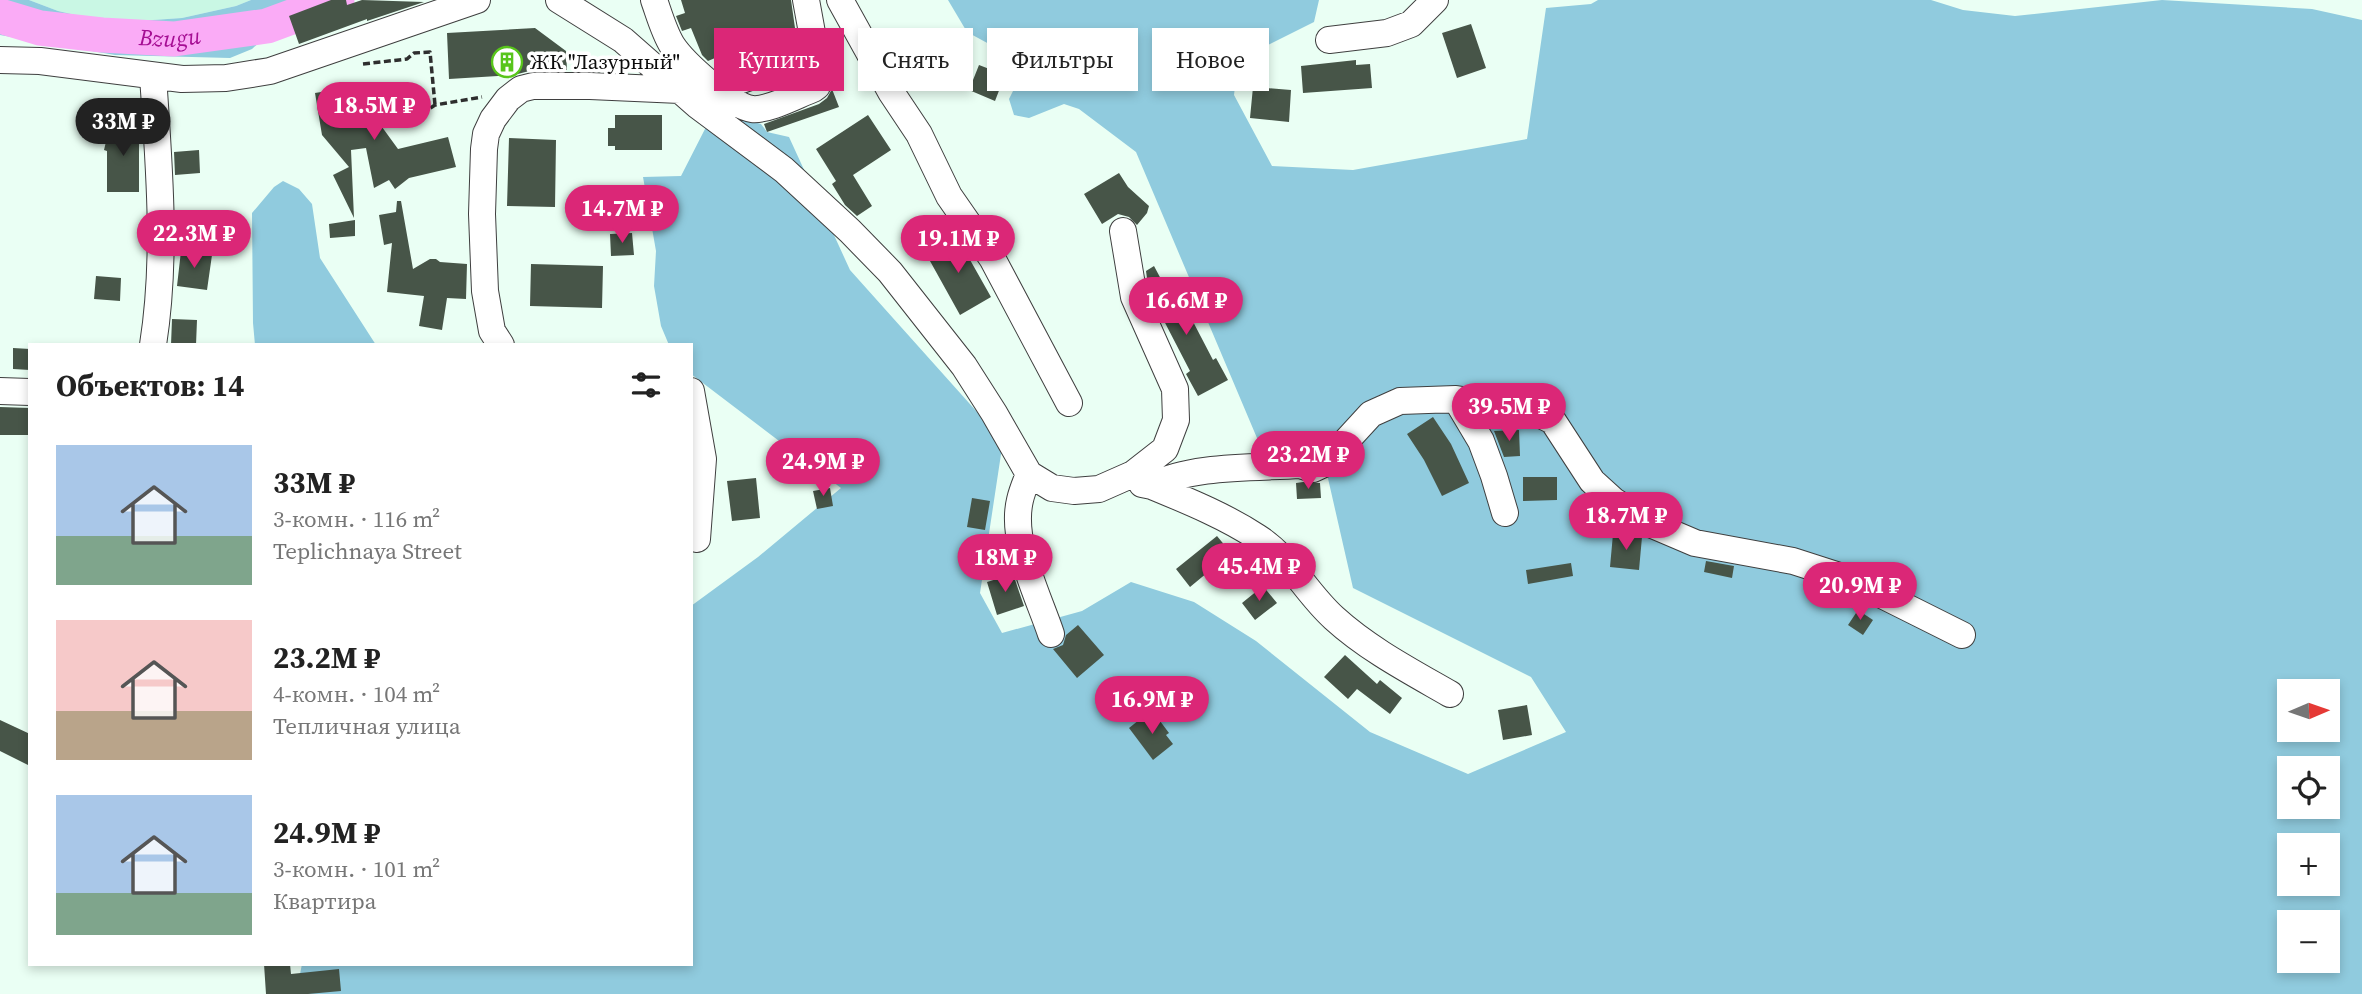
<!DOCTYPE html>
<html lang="ru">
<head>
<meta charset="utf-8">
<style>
  :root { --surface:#fff; --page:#f6f6f6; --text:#222; --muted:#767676; --accent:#db2777 }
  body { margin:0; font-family:"Source Serif 4",serif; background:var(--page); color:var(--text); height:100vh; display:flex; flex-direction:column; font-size:26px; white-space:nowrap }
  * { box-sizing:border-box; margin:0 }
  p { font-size:23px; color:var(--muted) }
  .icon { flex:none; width:38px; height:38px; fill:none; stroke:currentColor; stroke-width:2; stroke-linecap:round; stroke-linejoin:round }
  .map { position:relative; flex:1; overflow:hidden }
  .panel { position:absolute; left:28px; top:343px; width:665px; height:623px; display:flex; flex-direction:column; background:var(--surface); border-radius:0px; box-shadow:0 4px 10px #0003 }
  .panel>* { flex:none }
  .guide { position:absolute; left:714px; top:28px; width:665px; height:63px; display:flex; gap:14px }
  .needle { width:46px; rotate:88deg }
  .tools { position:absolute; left:2277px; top:679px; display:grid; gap:14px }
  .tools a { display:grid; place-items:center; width:63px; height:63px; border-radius:0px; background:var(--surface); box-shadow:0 4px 10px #0003; font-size:35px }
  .price { position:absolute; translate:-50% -60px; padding:0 16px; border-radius:24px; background:var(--accent); color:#fff; font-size:23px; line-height:46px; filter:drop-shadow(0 2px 4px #0008) }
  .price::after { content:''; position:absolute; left:50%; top:42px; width:21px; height:16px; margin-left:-10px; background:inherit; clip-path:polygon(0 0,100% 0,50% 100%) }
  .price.current { background:#222; color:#fff }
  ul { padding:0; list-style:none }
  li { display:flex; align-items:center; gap:21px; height:175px; padding:0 28px }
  li span { display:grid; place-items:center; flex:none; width:196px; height:140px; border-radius:0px; color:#555 }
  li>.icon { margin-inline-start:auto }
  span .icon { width:84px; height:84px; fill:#fffc; stroke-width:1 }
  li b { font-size:30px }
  h2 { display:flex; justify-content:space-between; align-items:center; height:84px; padding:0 28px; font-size:30px }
  .pill { padding:0 24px; border-radius:0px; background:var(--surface); box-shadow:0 4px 10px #0003; font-size:24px; line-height:63px }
  .pill.current { background:var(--accent); color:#fff }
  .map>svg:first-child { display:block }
</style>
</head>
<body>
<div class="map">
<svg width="2362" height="994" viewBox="0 0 2362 994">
  <rect width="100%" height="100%" fill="#eafff4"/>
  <!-- farmland -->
  <path fill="#c9f7e4" d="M29,0H251L236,6L182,18L110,23L58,11Z"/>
  <!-- forest -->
  <path fill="#90cbde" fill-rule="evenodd" d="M0,0H29L58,11L110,23L182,18L236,6L251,0H335L275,28L252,49L230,58L115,55L0,35Z
    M948,0H1319L1314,22L1238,60L1234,95L1272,166L1353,170L1527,139L1546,8L1591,4L1598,0H1931L1963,10L2015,16L2162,0L2312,9L2362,20V994H296L302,964H691V606L758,557L841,488L691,374V345H669L661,326L654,286L656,251L643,177L681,176L705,129L733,116L761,124L767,132L789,137L850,270L1003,441L980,593L1002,633L1082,611L1131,582L1194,602L1256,641L1370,732L1468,774L1566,732L1531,677L1353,588L1327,474L1257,438L1136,152L1079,109L1064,104L1029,118L1014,115L1009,99L1020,77L1002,51L967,32ZM2289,691H2328V730H2289ZM2289,768H2328V807H2289ZM2289,845H2328V884H2289ZM2289,922H2328V961H2289Z
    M283,181L299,189L312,204L320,258L376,345H255L253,323L252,213L274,187Z"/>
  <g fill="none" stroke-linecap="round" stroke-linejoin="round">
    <!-- river -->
    <path stroke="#faabf6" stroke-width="35" id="s1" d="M0,16L40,28L102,35L174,39L267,26L337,0"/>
  </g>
  <!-- building -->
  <path fill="#475548" d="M331,0H346L347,5L362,0L424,2L367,21V19L299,44L289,16Z
    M681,0H791L795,28L737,50L741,59L719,67L715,58L708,61L702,55L691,28L682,31L676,16L685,13Z
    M1471,24L1486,68L1457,78L1442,33Z
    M535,28L566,51L567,70H533L514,75L449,79L447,33Z
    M1356,60V65L1370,64L1372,88L1303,93L1301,66Z
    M979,65L1005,75L995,101L969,90Z
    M365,85L367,98L385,126L382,127L398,149L448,137L456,167L409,178L395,189L389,180L374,188L366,148L351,150L354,218L333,175L349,167L322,135L315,93Z
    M1253,87L1291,90L1289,122L1250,118Z
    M832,89L839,107L767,132L764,124L819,104L827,98Z
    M615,115H662V150H615V146H608V128H615Z
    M868,115L891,150L853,175L872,206L857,216L845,205L832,184L836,181L816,149Z
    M111,121L139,128V192H107V151L104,150Z
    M509,138L556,140L555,207L507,206Z
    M199,150L200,173L175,175L174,152Z
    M1119,173L1128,187L1149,206L1147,213L1137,225L1129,217L1118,214L1102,224L1084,194Z
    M397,201H401L413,269L430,259H436L440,262L467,264L466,299L447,298L442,330L419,326L424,296L387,292L392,243L384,245L379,215L396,212Z
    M355,220V236L330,238L329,224Z
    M632,233L634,255L611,256L610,234Z
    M956,235L991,297L960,315L925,252Z
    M181,251L212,255L207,290L177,286Z
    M531,264L603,266L602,308L530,306Z
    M1154,266L1162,281L1166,279L1183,314L1188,312L1213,360L1216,358L1228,380L1198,396L1186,374L1190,371L1149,292L1146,271Z
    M96,276L121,278L120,301L94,299Z
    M172,319L197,320L196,345H171Z
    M13,348L30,349V370L13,369Z
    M0,407L30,408V435H0Z
    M1433,417L1451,444L1469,483L1442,496L1424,460L1407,434Z
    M1519,430L1520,456L1504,457L1494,431Z
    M1523,477H1557V500L1523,501Z
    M756,478L760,518L732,521L727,481Z
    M1303,482L1320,483L1321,498L1297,499L1296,483Z
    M830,488L833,506L817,509L813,491Z
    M972,498L990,501L985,530L967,527Z
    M1613,534L1642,537L1639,570L1610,567Z
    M1217,536L1231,553L1190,587L1176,569Z
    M1706,561L1734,566L1732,578L1704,572Z
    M1571,563L1573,576L1528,584L1526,570Z
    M1013,574L1024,606L997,615L987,582Z
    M1263,586L1277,603L1255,620L1242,603Z
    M1858,610L1873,620L1863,635L1848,625Z
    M1078,625L1104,655L1077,678L1053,649L1063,645L1066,635Z
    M1345,655L1377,684L1380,680L1402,698L1390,714L1357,689L1348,699L1324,677Z
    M1527,705L1532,735L1503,740L1498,710Z
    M1149,712L1158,723L1160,721L1169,733L1166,735L1173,744L1153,760L1129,728Z
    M0,720L30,734V766L0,751Z
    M264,964H290L291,974L339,969L341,991L308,994H266Z"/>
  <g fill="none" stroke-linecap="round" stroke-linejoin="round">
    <!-- minor casing -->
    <g stroke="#3f3f3f" stroke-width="28">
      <path id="minor" d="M559,0L623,40L697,105L784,170L850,231L890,272L964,366L994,413L1029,474L1052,488L1074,491L1099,489L1133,474L1165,449L1176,420L1175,389L1134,297L1123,231
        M654,0C659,14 664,32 672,45C683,62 732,107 752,109C768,111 797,95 813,89L817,86L819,71L806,0
        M840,0L891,92L919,134L949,196L992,258L1069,403
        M1329,40L1387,33L1411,24L1435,0
        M0,60L40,61L182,79L226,78L270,71L477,0
        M716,89L815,54
        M153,345C167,256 159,166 153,76
        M501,345L492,331L485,291L482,214L484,149L486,134L493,119L508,99L521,89L533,86H590L680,90
        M0,391L30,392
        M691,391L703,459L697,539
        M1456,399L1481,441L1494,476L1505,513
        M1029,474C1026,482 1022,491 1020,500C1010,541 1038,595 1051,634
        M1142,484L1152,486C1188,501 1225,516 1257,537C1290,558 1306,593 1334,618C1368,649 1410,671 1450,694
        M1152,486C1189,465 1256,468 1300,465L1313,469L1326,463L1371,414L1400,401L1456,399L1535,412L1553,421L1592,481L1614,501L1648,523L1695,543L1793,561L1852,580L1962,635"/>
    </g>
    <!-- path -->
    <path stroke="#2e2e2e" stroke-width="3.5" stroke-dasharray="7 3.5" stroke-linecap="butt" d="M363,64L407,59L414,53L430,52L435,105
      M404,125L435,105L482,97"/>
    <!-- minor -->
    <use href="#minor" stroke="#fff" stroke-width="26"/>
  </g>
  <!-- icons -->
  <defs>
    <g id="building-ring" transform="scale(1.575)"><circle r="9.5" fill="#fff" stroke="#58c51b" stroke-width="1.5"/><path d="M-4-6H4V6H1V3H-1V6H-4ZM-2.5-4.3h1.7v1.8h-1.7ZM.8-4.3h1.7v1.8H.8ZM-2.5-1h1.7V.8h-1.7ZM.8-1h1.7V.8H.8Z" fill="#58c51b"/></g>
  </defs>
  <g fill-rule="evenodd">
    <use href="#building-ring" x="507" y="62"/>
  </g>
  <g text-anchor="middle" stroke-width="7" stroke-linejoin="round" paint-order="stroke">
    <!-- poi labels -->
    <g font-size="21" fill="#0c0c0c" stroke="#fff" text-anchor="start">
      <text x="530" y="69">ЖК "Лазурный"</text>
    </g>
    <!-- water labels -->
    <g font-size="23" font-style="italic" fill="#a50d93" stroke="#fff">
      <text dy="8" stroke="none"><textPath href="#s1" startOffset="172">Bzugu</textPath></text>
    </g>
  </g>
</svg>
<div class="tools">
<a><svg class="needle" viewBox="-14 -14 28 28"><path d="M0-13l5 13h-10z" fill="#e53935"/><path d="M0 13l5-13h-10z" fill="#767676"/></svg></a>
<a><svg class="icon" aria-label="locate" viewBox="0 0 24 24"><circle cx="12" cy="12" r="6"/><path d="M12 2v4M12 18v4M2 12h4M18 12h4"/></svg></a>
<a>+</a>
<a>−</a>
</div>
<b class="price" style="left:374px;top:142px">18.5M ₽</b>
<b class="price current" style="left:123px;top:158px">33M ₽</b>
<b class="price" style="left:622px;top:245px">14.7M ₽</b>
<b class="price" style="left:194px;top:270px">22.3M ₽</b>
<b class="price" style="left:958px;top:275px">19.1M ₽</b>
<b class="price" style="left:1186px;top:337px">16.6M ₽</b>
<b class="price" style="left:1509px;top:443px">39.5M ₽</b>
<b class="price" style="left:1308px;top:491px">23.2M ₽</b>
<b class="price" style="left:823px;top:498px">24.9M ₽</b>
<b class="price" style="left:1626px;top:552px">18.7M ₽</b>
<b class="price" style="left:1005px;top:594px">18M ₽</b>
<b class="price" style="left:1259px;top:603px">45.4M ₽</b>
<b class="price" style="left:1860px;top:622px">20.9M ₽</b>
<b class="price" style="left:1152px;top:736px">16.9M ₽</b>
<div class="guide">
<a class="pill current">Купить</a>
<a class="pill">Снять</a>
<a class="pill">Фильтры</a>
<a class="pill">Новое</a>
</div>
<section class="panel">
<h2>Объектов: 14<svg class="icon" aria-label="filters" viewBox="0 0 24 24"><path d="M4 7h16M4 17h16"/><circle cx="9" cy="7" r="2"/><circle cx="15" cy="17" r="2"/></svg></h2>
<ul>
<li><span style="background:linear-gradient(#a9c7e8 65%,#7fa58c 0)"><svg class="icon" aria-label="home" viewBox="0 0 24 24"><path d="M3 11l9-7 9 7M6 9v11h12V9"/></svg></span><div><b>33M ₽</b><p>3-комн. · 116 m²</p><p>Teplichnaya Street</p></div></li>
<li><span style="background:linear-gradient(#f6c9c9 65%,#b9a48a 0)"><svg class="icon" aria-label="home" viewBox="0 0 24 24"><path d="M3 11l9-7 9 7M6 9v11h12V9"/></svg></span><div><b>23.2M ₽</b><p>4-комн. · 104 m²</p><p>Тепличная улица</p></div></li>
<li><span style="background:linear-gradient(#a9c7e8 70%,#7fa58c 0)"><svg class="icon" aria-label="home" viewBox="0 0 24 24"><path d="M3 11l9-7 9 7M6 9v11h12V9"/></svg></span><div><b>24.9M ₽</b><p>3-комн. · 101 m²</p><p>Квартира</p></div></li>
</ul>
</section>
</div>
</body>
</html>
